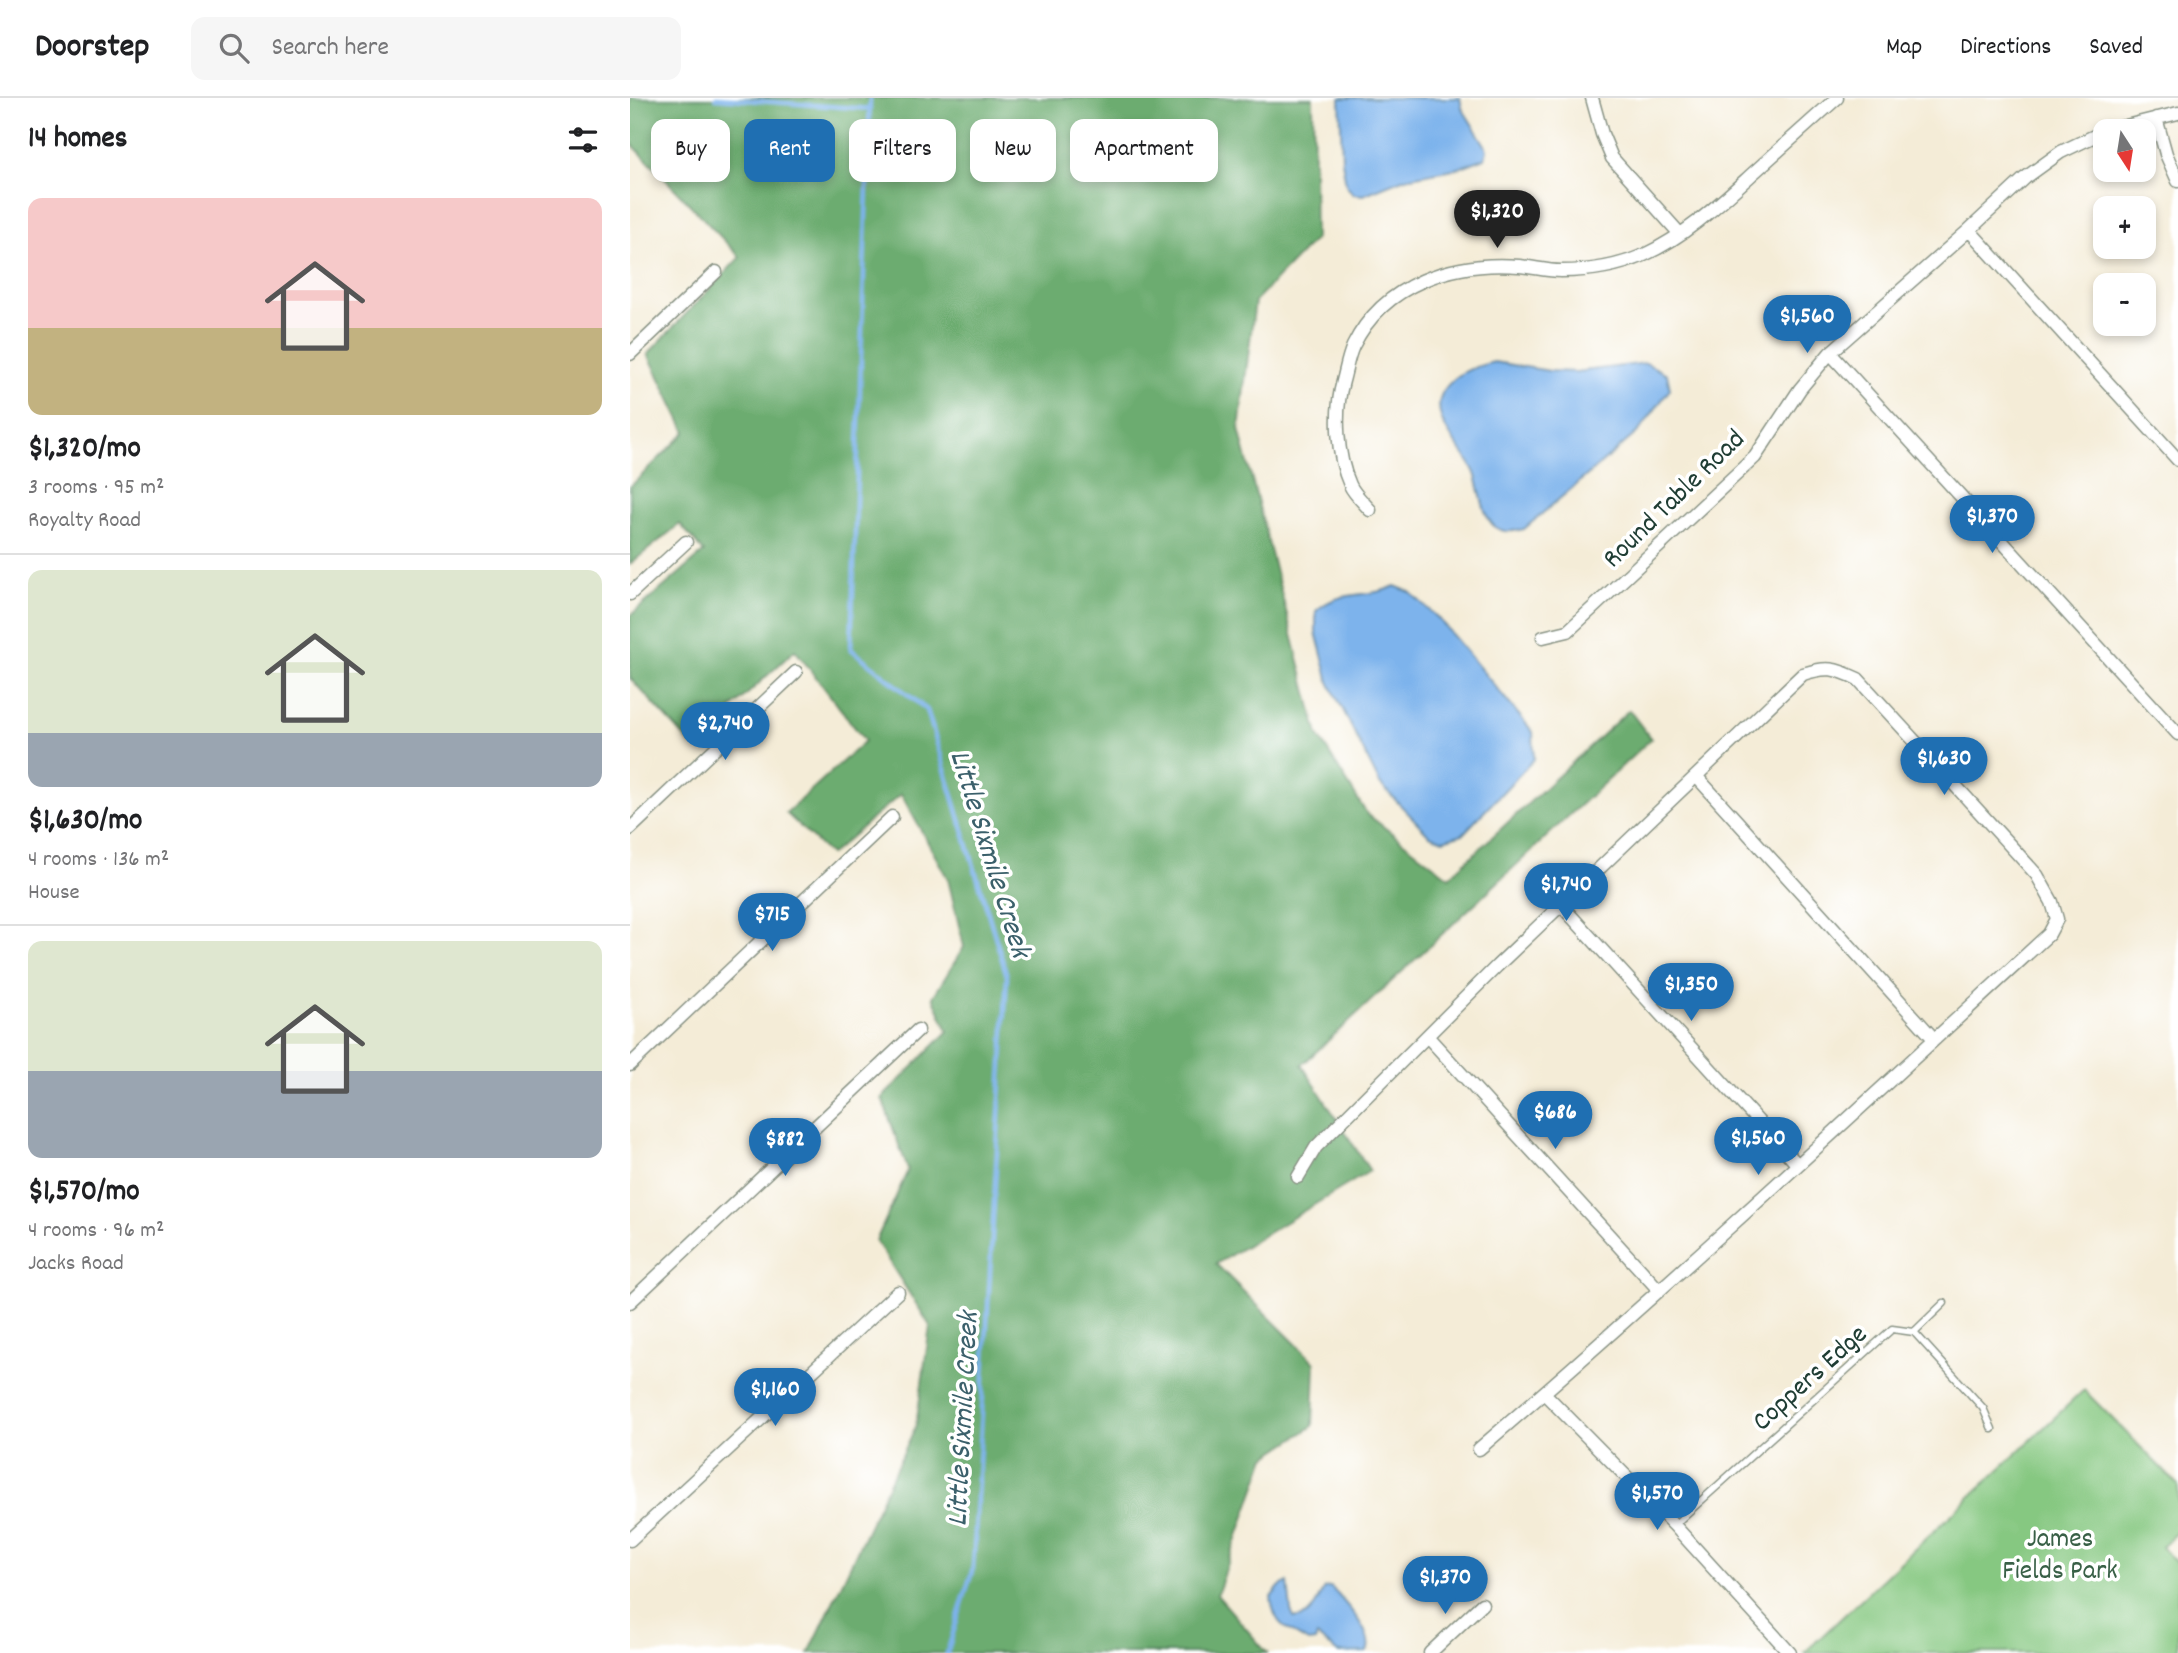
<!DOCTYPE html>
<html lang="en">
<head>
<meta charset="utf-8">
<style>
  :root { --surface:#fff; --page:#f6f6f6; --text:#202124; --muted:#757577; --line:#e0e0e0; --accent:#1f6fb2 }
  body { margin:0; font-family:Dekko,sans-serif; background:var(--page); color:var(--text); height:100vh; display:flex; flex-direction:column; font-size:26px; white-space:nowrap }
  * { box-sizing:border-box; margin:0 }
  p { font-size:23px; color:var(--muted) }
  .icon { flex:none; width:38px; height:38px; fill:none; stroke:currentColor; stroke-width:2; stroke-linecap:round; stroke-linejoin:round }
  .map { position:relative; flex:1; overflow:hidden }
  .sheet { display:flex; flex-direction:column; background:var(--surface); width:630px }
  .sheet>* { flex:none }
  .hud { position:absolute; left:21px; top:21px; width:665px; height:63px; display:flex; gap:14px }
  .needle { width:46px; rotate:168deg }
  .tools { position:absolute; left:1463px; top:21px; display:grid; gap:14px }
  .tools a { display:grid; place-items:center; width:63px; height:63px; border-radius:14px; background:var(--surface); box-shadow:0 4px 10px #0003; font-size:35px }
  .price { position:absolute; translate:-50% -60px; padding:0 16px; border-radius:24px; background:var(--accent); color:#fff; font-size:23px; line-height:46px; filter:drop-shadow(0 2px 4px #0008) }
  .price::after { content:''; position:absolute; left:50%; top:42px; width:21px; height:16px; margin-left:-10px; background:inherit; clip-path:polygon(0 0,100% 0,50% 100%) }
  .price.on { background:#222; color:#fff }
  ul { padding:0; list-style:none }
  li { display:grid; align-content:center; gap:14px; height:371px; padding:0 28px }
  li+li { border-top:2px solid var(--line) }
  li span { display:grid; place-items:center; height:217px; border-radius:14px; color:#555 }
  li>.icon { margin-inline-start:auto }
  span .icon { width:126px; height:126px; fill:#fffc; stroke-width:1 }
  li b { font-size:30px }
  h2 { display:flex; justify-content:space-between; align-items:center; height:84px; padding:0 28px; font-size:30px }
  .chip { padding:0 24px; border-radius:14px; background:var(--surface); box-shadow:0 4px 10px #0003; font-size:24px; line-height:63px }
  .chip.on { background:var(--accent); color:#fff }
  header { display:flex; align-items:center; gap:42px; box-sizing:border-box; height:98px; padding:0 35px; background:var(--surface); border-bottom:2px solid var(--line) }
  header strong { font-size:33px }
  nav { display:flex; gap:38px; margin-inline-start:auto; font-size:24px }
  .search { width:490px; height:63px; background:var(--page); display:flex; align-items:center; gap:18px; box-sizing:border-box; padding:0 24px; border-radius:14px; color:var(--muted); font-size:26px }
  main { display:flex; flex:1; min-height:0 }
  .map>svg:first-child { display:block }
</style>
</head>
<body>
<header>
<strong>Doorstep</strong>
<div class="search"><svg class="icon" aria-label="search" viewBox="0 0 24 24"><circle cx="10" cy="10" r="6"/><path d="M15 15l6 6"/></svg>Search here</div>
<nav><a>Map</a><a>Directions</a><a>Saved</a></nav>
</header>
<main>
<section class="sheet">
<h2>14 homes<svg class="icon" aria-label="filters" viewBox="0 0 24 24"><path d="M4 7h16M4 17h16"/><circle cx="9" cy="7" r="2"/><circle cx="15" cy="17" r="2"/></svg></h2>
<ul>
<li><span style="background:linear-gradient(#f6c9c9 60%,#c2b280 0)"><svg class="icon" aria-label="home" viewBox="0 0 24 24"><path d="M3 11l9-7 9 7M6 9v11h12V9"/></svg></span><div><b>$1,320/mo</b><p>3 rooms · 95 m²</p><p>Royalty Road</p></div></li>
<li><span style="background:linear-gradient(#dfe7d0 75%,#9aa5b1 0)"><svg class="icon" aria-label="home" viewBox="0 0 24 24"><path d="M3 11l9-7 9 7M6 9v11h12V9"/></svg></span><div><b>$1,630/mo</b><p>4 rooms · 136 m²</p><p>House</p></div></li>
<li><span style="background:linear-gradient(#dfe7d0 60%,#9aa5b1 0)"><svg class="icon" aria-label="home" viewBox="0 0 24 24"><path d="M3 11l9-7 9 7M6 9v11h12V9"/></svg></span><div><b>$1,570/mo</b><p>4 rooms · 96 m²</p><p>Jacks Road</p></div></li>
</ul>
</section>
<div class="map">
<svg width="1548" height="1555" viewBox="0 0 1548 1555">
  <rect width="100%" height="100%" fill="#fff"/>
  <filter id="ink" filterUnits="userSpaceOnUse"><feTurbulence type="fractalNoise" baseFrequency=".0143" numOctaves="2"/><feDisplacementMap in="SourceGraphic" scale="14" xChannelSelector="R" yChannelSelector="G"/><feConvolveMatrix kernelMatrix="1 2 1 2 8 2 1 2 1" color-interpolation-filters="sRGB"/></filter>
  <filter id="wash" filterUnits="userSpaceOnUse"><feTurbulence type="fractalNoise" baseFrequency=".00686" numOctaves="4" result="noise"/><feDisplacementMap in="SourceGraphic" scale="28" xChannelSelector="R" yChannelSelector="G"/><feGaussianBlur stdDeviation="1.57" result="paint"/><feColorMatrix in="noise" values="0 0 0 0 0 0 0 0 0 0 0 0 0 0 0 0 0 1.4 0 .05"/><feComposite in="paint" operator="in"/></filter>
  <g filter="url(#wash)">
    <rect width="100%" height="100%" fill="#f4ecd7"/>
    <!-- green -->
    <path fill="#86c881" stroke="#52825a" stroke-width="2" d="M1454,1292L1548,1387V1433L1531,1449L1548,1466V1555H1174Z"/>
    <!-- forest -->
    <path fill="#6cac6f" stroke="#467452" stroke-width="2" d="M0,0H683L685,141L625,203L609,331L688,637L737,716L819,779L999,612L1021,641L672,967L740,1073L586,1166L685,1265L683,1328L636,1359L587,1497L637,1555H179L286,1328L300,1228L246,1143L278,1072L252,1000L318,933L303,899L334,849L318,781L271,696L200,757L156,715L235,643L165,552L62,647L0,580V518L74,454L50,426L0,466V389L56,334L18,256L110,159L0,44Z"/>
    <!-- water -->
    <path fill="#7db3ec" stroke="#4e7890" stroke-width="2" d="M710,0H830L832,10L855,47L857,52L855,60L829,70L775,80L733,97L723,96L716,87L712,63Z
      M864,264L920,273L946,274L1016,265L1037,276L1040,291L1009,333L894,431C884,433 873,436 864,428C851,416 851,388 844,373C832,348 796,320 814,292C827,274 843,269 864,264Z
      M765,488L780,494L809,521L903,634L904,661L833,736L813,742L799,737L750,686L699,584L686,534V513C710,490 740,501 765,488Z
      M658,1484L661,1513L664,1520C681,1522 687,1503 694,1490L701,1489C713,1503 746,1536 737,1554L709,1555L687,1538L685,1543L678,1544C655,1529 644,1528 641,1499L650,1488Z"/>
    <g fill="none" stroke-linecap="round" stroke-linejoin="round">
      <!-- stream -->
      <path stroke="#7db3ec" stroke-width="4.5" d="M86,0L240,11
        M240,0L221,551L297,612L377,878L343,1470L317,1555"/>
    </g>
  </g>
  <g filter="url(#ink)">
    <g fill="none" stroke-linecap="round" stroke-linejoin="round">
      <!-- service casing -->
      <g stroke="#8a9486" stroke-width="9">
        <path id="service" d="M1284,1234L1314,1205
          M1044,1427L1262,1231L1284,1234L1353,1310L1362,1331"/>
      </g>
      <!-- minor casing -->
      <g stroke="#8a9486" stroke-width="15">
        <path id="minor" d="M962,0L972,36L982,60L1050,136
          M1526,20L1536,56L1548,83
          M1476,33L1548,15
          M1339,132L1548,362
          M1200,255L1548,636
          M0,256L86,174
          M740,412C734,405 724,396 720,387C707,358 704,315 713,283C716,272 718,259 723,248C754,185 823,163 889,168C903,169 917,173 931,173C958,173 989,168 1014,157C1055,138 1087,108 1120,78C1149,52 1178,26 1207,0
          M0,496L56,444
          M913,539L938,533L1125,359L1170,291L1200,255L1339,132L1395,80L1431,54L1475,33
          M1066,678L1304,941
          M0,731L166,574
          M931,807L1167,1066
          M797,938L1028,1191
          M0,967L262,719
          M668,1079L686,1049L867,868L1173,576C1197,568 1205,570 1228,581L1407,777L1422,804L1427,821L1419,836C1231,1009 1043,1184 849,1351
          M0,1204L288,932
          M914,1295L1044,1427L1160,1555
          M0,1442L268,1194
          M800,1555L852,1506"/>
      </g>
      <!-- service -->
      <use href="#service" stroke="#fff" stroke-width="6"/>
      <!-- minor -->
      <use href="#minor" stroke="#fff" stroke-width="12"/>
    </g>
  </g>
  <g text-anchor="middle" stroke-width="7" stroke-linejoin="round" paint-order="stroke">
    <!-- street labels -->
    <g font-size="28" fill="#1f3d34" stroke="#fff">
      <text transform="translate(1042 399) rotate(-44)" y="10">Round Table Road</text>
      <text transform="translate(1178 1278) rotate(-42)" y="10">Coppers Edge</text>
    </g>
    <!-- park labels -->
    <g font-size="28" fill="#396047" stroke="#fff">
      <text x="1430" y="1448">James<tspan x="1430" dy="32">Fields Park</tspan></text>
    </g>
    <!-- water labels -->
    <g font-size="30" font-style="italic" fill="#3b606b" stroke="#fff">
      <text transform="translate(362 755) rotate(73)" y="10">Little Sixmile Creek</text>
      <text transform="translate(331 1321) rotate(-87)" y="10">Little Sixmile Creek</text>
    </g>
  </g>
</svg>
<div class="tools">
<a><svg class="needle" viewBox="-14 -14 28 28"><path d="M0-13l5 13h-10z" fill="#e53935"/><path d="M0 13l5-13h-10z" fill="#757577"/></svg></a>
<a>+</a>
<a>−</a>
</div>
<b class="price on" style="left:867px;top:152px">$1,320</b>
<b class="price" style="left:1177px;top:257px">$1,560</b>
<b class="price" style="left:1362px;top:457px">$1,370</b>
<b class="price" style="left:95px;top:664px">$2,740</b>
<b class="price" style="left:1314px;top:699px">$1,630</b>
<b class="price" style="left:936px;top:825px">$1,740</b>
<b class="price" style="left:142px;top:855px">$715</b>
<b class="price" style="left:1061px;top:925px">$1,350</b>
<b class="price" style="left:925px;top:1053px">$686</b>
<b class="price" style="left:1128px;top:1079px">$1,560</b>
<b class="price" style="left:155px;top:1080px">$882</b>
<b class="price" style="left:145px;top:1330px">$1,160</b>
<b class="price" style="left:1027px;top:1434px">$1,570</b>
<b class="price" style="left:815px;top:1518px">$1,370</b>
<div class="hud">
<a class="chip">Buy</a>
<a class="chip on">Rent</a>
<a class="chip">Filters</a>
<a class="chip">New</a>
<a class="chip">Apartment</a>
</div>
</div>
</main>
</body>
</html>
